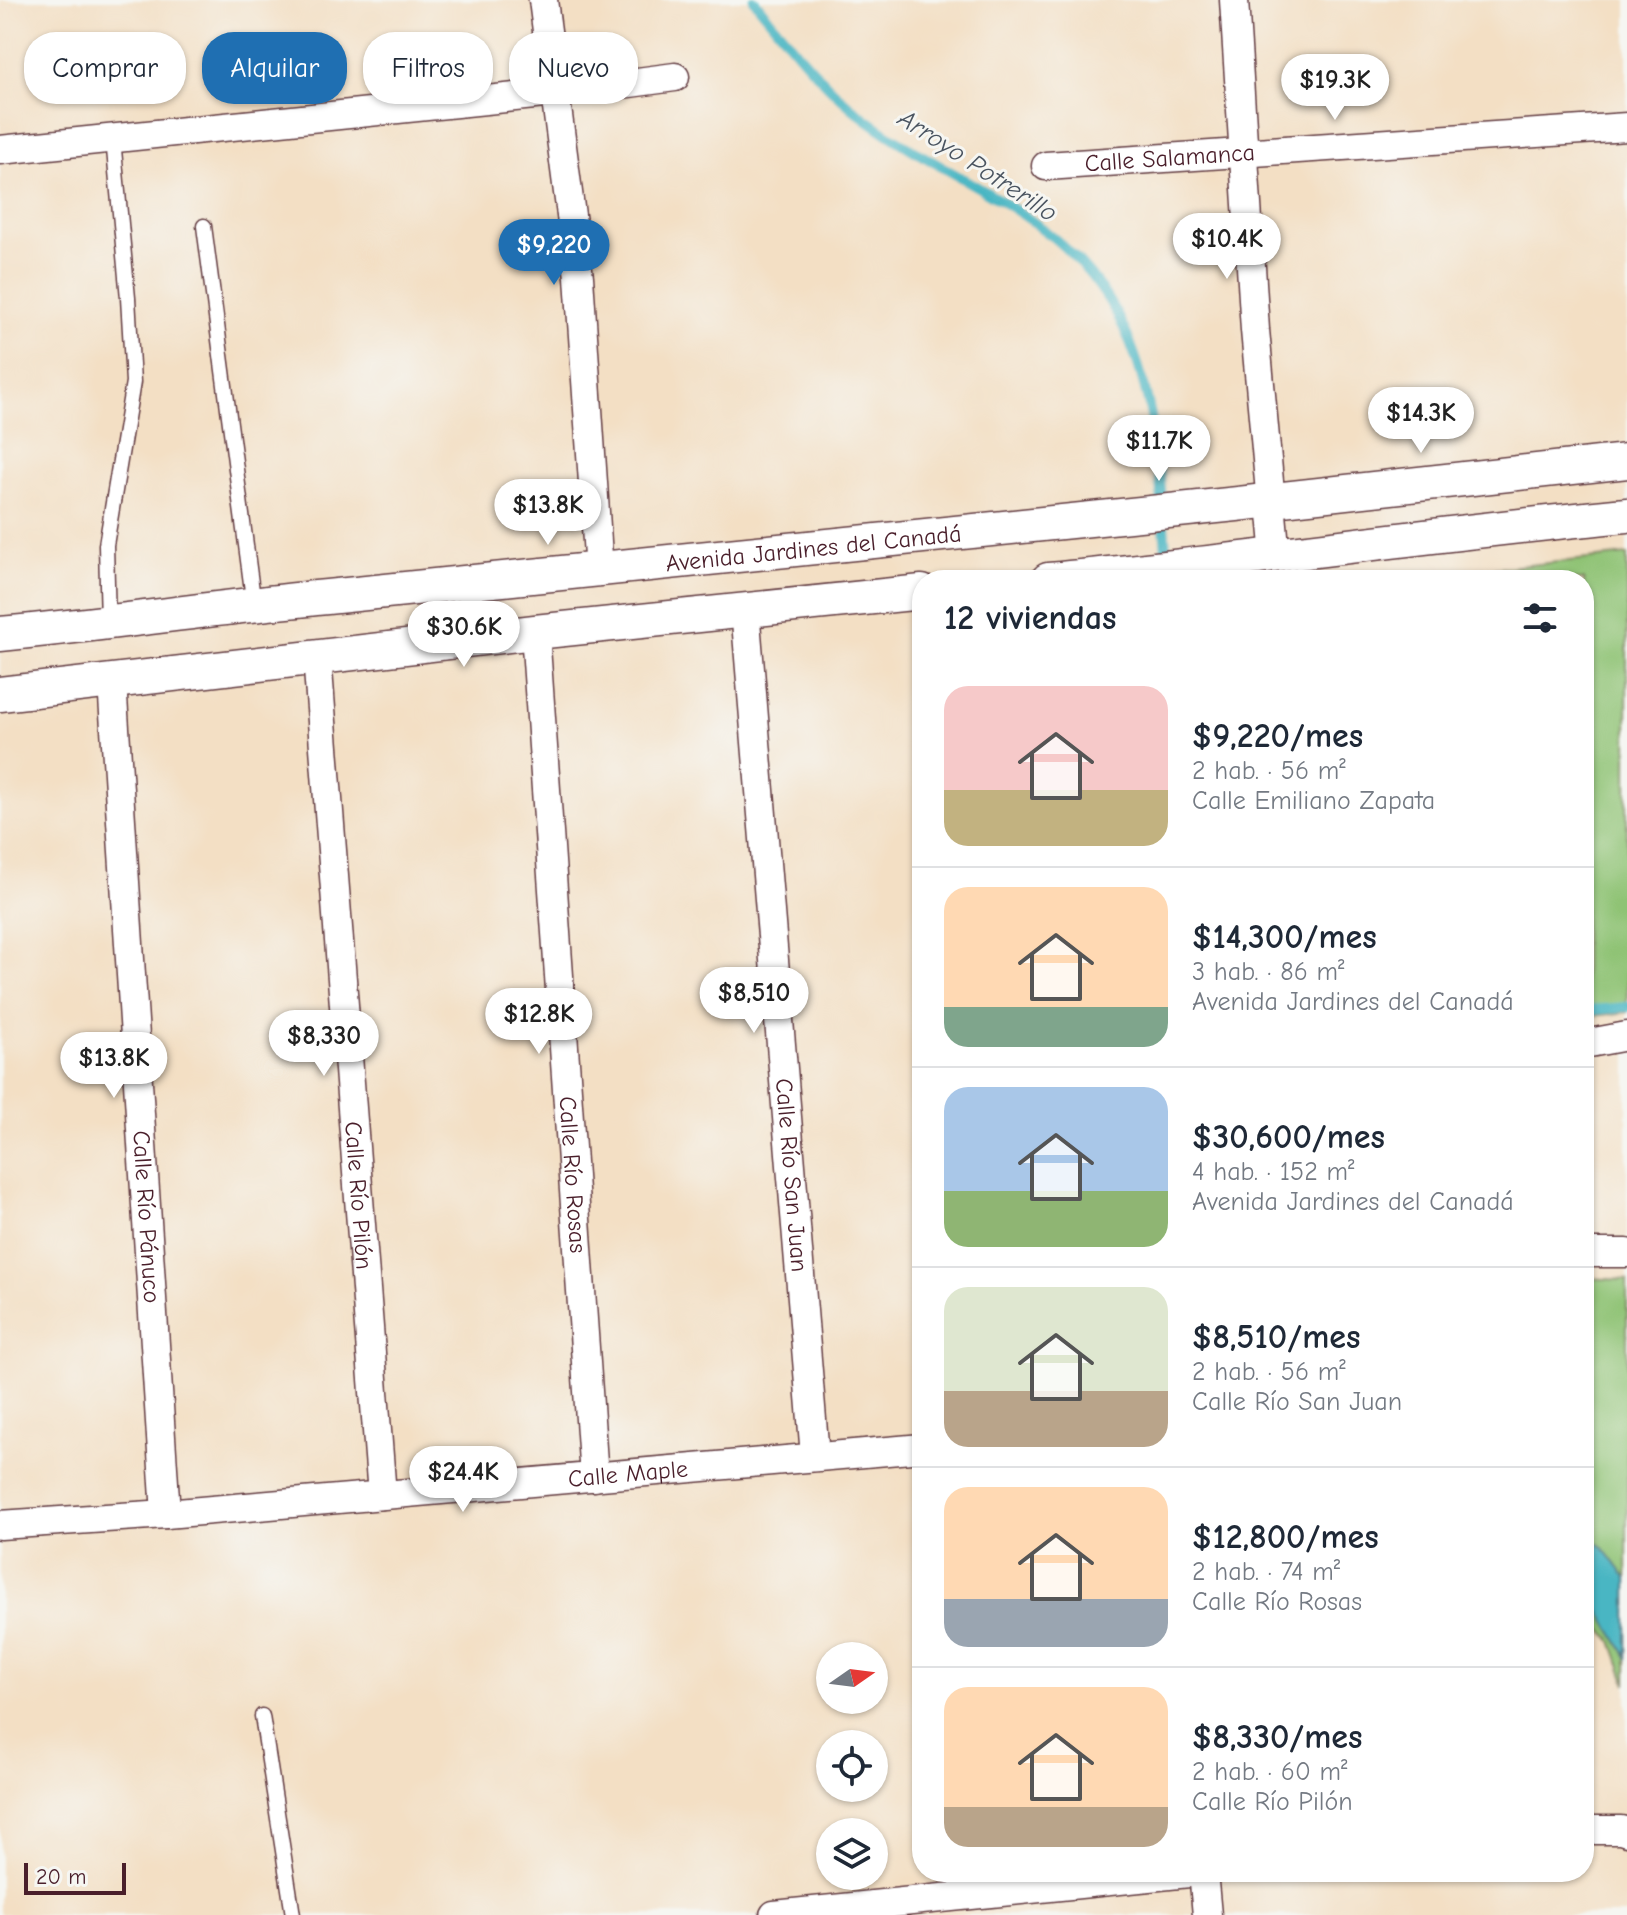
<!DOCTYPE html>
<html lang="es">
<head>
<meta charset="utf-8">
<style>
  :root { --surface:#fff; --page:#f2f2f3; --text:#1f2937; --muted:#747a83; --line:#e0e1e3; --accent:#1f6fb2 }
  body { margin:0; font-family:"Comic Neue",sans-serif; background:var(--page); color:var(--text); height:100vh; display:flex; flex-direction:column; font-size:30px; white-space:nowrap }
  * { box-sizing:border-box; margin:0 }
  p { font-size:26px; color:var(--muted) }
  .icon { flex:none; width:44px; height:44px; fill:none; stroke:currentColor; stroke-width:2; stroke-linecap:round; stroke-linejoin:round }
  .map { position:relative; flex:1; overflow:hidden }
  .drawer { position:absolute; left:912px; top:570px; width:682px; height:1312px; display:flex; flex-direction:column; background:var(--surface); border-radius:32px; box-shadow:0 2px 6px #0004 }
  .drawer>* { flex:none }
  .banner { position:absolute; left:24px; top:32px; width:760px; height:72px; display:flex; gap:16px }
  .needle { width:52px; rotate:76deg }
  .buttons { position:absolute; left:816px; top:1642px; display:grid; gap:16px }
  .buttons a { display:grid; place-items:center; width:72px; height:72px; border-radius:50%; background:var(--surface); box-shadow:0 2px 6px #0004; font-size:40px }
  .scale { position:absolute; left:24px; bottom:20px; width:102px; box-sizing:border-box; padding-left:8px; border:4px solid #4a1f2b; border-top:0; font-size:22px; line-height:28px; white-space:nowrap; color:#4a1f2b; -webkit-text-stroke:6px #f6f6f2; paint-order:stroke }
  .price { position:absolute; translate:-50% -68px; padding:0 18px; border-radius:28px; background:#fff; color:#222; font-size:26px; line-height:52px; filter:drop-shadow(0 2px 4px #0008) }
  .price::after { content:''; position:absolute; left:50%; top:48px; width:24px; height:18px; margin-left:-12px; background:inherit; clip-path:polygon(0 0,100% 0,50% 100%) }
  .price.selected { background:var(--accent); color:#fff }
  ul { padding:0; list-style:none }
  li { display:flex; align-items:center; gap:24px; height:200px; padding:0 32px }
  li+li { border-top:2px solid var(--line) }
  li span { display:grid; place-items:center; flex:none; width:224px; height:160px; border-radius:24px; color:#555 }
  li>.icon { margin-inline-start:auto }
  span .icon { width:96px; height:96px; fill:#fffc; stroke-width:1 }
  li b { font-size:34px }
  h2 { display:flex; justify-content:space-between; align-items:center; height:96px; padding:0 32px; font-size:34px }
  .chip { padding:0 28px; border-radius:32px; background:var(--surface); box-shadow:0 2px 6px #0004; font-size:28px; line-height:72px }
  .chip.selected { background:var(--accent); color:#fff }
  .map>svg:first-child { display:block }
</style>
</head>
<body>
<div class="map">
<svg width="1627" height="1915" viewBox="0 0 1627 1915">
  <rect width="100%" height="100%" fill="#f6f6f2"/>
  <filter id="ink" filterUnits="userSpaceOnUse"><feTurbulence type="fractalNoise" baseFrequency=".0125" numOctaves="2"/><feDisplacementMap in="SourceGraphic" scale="16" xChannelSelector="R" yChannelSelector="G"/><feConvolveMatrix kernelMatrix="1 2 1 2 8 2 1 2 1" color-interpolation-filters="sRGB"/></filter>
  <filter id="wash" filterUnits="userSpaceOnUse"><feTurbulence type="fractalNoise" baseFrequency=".006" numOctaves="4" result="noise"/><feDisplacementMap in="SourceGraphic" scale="32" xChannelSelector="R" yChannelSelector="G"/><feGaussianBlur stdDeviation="1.8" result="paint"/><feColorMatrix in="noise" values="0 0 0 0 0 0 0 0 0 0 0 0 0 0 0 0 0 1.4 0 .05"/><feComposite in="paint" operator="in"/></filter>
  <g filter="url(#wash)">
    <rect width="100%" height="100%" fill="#f3dfc4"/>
    <!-- green -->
    <path fill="#8fc375" stroke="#6c7150" stroke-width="2" d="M1627,555V1012L1584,1017V580H1384Z
      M1584,1278L1627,1280V1684L1612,1641L1584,1609Z"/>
    <!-- water -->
    <path fill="#49b6c3" stroke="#4a6a77" stroke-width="2" d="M1584,1532L1603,1547L1627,1579V1657L1605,1619L1584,1589Z"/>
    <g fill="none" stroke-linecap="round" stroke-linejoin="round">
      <!-- stream -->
      <path stroke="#49b6c3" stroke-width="10" d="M754,0C787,40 825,89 866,119C967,193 1077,214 1130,342C1158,413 1161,489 1167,563
        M1584,1011L1627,1007"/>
    </g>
  </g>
  <g filter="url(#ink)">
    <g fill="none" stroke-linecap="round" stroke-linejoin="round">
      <!-- service casing -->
      <g stroke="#633c42" stroke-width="17">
        <path id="service" d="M204,226L254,606
          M108,623L106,545L133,382L128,298L113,139
          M262,1716L293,1915"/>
      </g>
      <!-- minor casing -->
      <g stroke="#633c42" stroke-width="31">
        <g id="minor">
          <path d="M543,0L579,277L599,571"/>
          <path d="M1234,0L1255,330L1276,557"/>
          <path d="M0,150L554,93L675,77"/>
          <path id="s1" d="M1046,166L1627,127"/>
          <path id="s2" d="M745,609L815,1456"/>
          <path id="s3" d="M535,632L594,1477"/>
          <path id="s4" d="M317,657L382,1495"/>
          <path id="s5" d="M112,682L166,1514"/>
          <path d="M1584,1044L1627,1036"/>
          <path d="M1584,1250L1592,1253H1627"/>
          <path id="s6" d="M0,1525L166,1514L922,1448"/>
          <path d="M1584,1830H1621L1627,1832"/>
          <path d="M1203,1872L1207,1915"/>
          <path d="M774,1915L1199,1872"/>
        </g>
      </g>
      <!-- tertiary casing -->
      <g stroke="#633c42" stroke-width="37">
        <g id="tertiary">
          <path d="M1048,580C1241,562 1433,533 1627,515"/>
          <path id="s7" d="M0,634C109,624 218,607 327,597C760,555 1194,510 1627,461"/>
          <path d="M0,694L535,632L922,592"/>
        </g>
      </g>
      <!-- service -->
      <use href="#service" stroke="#fff" stroke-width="14"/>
      <!-- minor -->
      <use href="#minor" stroke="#fff" stroke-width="28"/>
      <!-- tertiary -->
      <use href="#tertiary" stroke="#fff" stroke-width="34"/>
    </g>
  </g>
  <g text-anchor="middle" stroke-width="6" stroke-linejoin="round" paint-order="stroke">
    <!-- street labels -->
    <g font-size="24" fill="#4a1f2b" stroke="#f6f6f2">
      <text dy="8" stroke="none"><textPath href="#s1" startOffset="124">Calle Salamanca</textPath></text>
      <text dy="8" stroke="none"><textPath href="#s7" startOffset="818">Avenida Jardines del Canadá</textPath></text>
      <text dy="8" stroke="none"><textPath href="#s3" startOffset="544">Calle Río Rosas</textPath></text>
      <text dy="8" stroke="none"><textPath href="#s2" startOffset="568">Calle Río San Juan</textPath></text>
      <text dy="8" stroke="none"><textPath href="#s4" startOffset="540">Calle Río Pilón</textPath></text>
      <text dy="8" stroke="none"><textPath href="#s5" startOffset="536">Calle Río Pánuco</textPath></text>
      <text dy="8" stroke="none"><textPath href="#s6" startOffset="630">Calle Maple</textPath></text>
    </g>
    <!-- water labels -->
    <g font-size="26" font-style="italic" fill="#4a5460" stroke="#f6f6f2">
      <text transform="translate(978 165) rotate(33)" y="9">Arroyo Potrerillo</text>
    </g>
  </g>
</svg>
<div class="buttons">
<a><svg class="needle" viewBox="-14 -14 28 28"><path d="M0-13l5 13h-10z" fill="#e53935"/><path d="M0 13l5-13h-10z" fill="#747a83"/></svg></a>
<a><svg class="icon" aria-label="locate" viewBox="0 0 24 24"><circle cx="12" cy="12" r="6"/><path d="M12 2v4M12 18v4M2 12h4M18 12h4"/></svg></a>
<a><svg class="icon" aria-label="layers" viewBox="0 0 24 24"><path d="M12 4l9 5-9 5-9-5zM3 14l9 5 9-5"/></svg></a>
</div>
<div class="scale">20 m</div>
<b class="price" style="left:1335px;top:122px">$19.3K</b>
<b class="price" style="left:1227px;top:281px">$10.4K</b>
<b class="price selected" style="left:554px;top:287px">$9,220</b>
<b class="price" style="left:1421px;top:455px">$14.3K</b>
<b class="price" style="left:1159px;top:483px">$11.7K</b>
<b class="price" style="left:548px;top:547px">$13.8K</b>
<b class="price" style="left:464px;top:669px">$30.6K</b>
<b class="price" style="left:754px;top:1035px">$8,510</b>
<b class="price" style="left:539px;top:1056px">$12.8K</b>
<b class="price" style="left:324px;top:1078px">$8,330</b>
<b class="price" style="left:114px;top:1100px">$13.8K</b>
<b class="price" style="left:463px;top:1514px">$24.4K</b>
<div class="banner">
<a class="chip">Comprar</a>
<a class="chip selected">Alquilar</a>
<a class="chip">Filtros</a>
<a class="chip">Nuevo</a>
</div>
<section class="drawer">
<h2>12 viviendas<svg class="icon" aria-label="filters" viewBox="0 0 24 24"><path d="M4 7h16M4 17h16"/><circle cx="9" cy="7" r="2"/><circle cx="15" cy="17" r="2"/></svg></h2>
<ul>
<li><span style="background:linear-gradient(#f6c9c9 65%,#c2b280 0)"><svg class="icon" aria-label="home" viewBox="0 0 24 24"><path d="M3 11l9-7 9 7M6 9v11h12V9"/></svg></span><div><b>$9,220/mes</b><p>2 hab. · 56 m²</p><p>Calle Emiliano Zapata</p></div></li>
<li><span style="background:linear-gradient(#ffd9b3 75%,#7fa58c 0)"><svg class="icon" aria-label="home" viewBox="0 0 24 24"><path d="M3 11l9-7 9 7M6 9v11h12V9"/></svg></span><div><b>$14,300/mes</b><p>3 hab. · 86 m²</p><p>Avenida Jardines del Canadá</p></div></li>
<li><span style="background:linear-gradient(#a9c7e8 65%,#8fb573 0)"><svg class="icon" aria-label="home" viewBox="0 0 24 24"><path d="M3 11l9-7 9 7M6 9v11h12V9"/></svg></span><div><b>$30,600/mes</b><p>4 hab. · 152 m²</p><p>Avenida Jardines del Canadá</p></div></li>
<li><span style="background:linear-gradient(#dfe7d0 65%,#b9a48a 0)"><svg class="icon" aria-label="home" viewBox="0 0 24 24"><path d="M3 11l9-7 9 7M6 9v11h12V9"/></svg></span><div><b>$8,510/mes</b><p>2 hab. · 56 m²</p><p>Calle Río San Juan</p></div></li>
<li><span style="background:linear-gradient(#ffd9b3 70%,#9aa5b1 0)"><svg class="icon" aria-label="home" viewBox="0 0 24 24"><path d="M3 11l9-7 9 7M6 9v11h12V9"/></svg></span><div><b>$12,800/mes</b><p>2 hab. · 74 m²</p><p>Calle Río Rosas</p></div></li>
<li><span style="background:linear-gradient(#ffd9b3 75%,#b9a48a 0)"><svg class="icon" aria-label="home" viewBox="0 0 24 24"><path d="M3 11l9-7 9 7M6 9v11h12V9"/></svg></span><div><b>$8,330/mes</b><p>2 hab. · 60 m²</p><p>Calle Río Pilón</p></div></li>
</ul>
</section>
</div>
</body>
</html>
